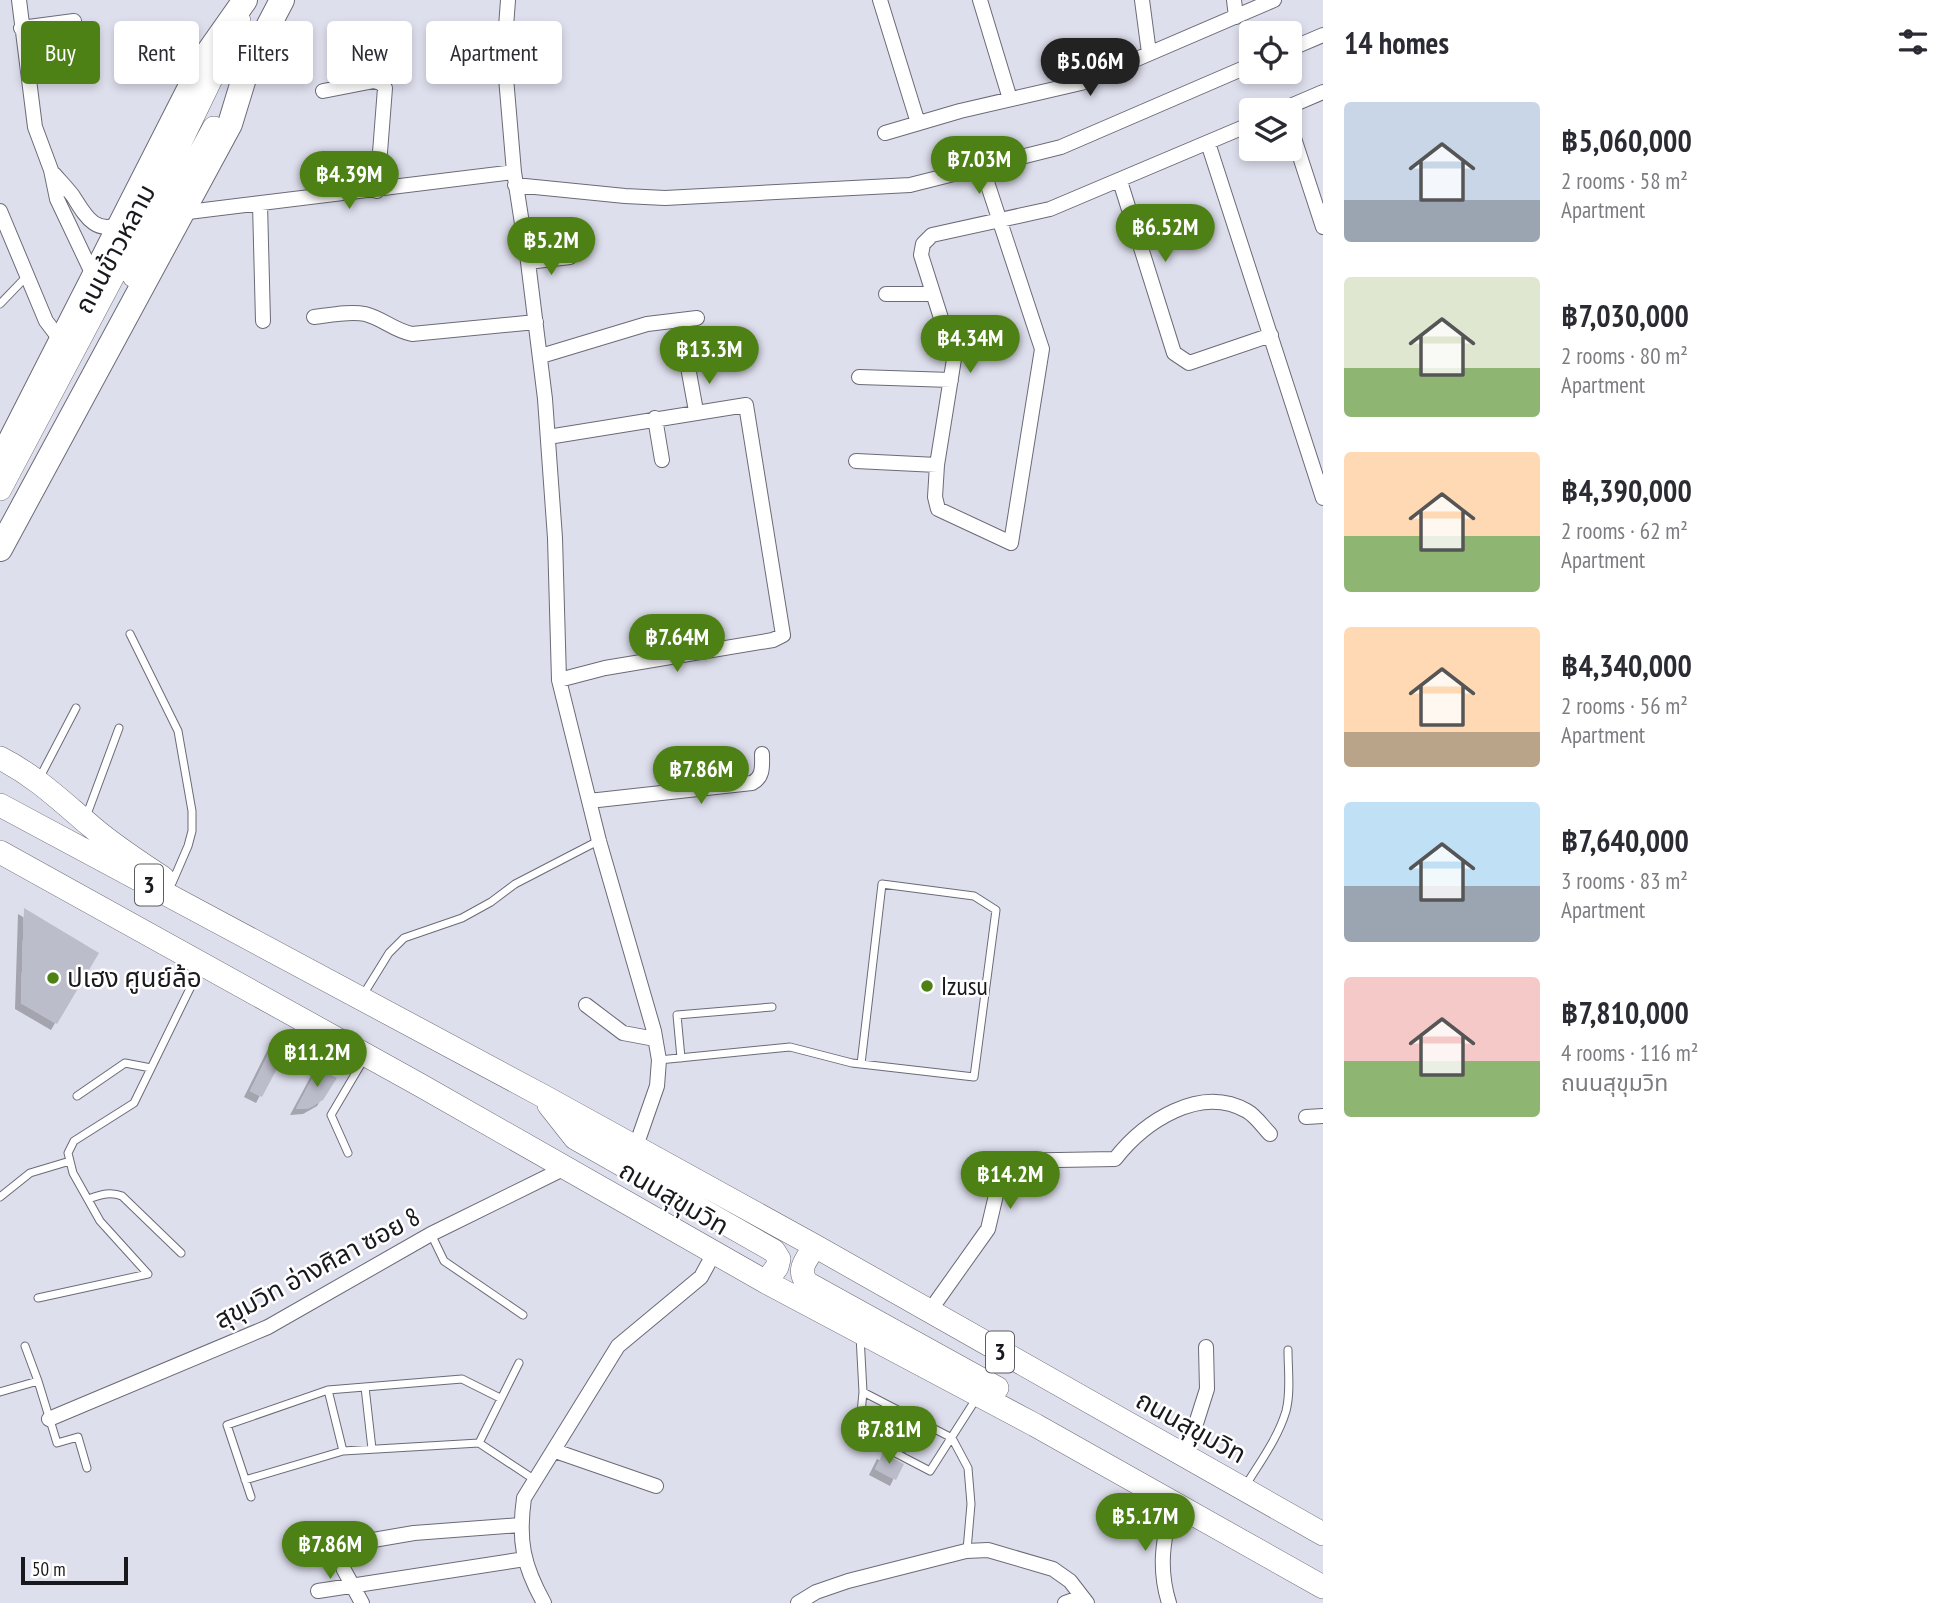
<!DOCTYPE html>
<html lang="en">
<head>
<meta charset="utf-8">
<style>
  :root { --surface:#fff; --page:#f2f2f3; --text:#2b2b33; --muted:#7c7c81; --accent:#4e8115 }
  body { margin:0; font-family:"PT Sans Narrow","Noto Sans Thai",sans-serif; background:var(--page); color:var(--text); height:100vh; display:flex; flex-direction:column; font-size:26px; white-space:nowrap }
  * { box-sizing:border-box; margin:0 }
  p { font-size:23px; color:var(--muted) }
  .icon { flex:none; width:38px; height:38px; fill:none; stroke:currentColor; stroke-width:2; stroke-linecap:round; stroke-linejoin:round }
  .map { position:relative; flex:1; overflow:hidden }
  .drawer { display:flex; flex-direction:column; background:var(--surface); width:630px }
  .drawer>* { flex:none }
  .banner { position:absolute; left:21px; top:21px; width:665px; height:63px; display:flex; gap:14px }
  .buttons { position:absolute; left:1239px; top:21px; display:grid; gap:14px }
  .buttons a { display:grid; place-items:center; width:63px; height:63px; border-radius:7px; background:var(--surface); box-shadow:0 4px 10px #0003; font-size:35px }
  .scale { position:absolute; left:21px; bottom:18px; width:107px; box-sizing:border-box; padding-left:7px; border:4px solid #18181d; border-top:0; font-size:19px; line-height:24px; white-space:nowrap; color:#18181d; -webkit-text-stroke:5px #fff; paint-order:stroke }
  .price { position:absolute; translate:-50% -60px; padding:0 16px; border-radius:24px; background:var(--accent); color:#fff; font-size:23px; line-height:46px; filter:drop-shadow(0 2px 4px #0008) }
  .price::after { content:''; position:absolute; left:50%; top:42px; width:21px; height:16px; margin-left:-10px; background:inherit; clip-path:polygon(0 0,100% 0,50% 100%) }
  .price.on { background:#222; color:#fff }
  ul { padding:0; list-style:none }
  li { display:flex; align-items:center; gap:21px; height:175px; padding:0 21px }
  li span { display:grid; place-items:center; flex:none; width:196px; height:140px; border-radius:7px; color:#555 }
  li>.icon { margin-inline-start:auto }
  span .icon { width:84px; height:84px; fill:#fffc; stroke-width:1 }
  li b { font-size:30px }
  h2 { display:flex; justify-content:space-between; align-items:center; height:84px; padding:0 21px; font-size:30px }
  .chip { padding:0 24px; border-radius:7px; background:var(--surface); box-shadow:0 4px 10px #0003; font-size:24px; line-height:63px }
  .chip.on { background:var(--accent); color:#fff }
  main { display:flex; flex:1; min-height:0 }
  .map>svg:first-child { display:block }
</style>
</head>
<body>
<main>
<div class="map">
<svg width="1323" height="1603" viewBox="0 0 1323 1603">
  <defs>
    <filter id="shadow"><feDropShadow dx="-6" dy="6" stdDeviation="0" flood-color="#0004"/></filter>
  </defs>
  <rect width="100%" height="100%" fill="#dedfed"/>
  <!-- building -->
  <path fill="#bcbdcb" filter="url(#shadow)" d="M24,908L99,953L57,1024L21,1003Z
    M276,1039L289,1046L262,1097L250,1091Z
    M318,1068L337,1078L323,1100L309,1108L296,1109Z
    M883,1410L921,1430L909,1453L871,1433Z
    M883,1453L904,1464L896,1480L875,1469Z"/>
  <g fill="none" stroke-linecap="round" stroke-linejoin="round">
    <!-- service casing -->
    <g stroke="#6a6b77" stroke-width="9">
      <path id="service" d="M0,304L26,277
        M130,634L178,731L192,811V831L188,846L172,883
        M40,777L76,708
        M86,817L119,728
        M363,995L389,953L404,938L462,918L491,902L515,884L598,841
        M681,1058L677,1015L772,1007
        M659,1060L790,1047L852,1063L974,1077L996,910L974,896L882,884L861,1064
        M77,1096L125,1063L151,1068
        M348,1153L331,1115L364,1059
        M0,1197L30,1173L70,1161
        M88,1199C100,1195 110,1191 122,1196L181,1253
        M431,1234L444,1261L523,1315
        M38,1298L148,1274L100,1221L73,1173L68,1153L74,1141L134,1103L200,968
        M860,1336L863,1392L859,1434L930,1471L976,1399
        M25,1346L38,1381
        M519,1363L479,1443L535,1480
        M365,1387L372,1449
        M328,1390L343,1451
        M0,1392L38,1381L57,1443L78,1437L87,1468
        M863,1392L952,1438L968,1468L971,1504L967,1550
        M245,1480L343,1451L479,1443
        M1246,1485C1260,1462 1278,1438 1286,1411C1291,1392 1288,1370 1288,1350
        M251,1497L227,1425L328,1390L462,1379L500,1398"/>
    </g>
    <!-- minor casing -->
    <g stroke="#6a6b77" stroke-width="16">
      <path id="minor" d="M19,0L35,127L51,170L57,199L94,277
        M508,0L504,54L514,172L528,262L545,399L555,538L559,680L599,841L654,1031L659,1060L657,1086L635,1149
        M880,0L918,123
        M980,0L1010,99
        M1142,0L1149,53
        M1234,0L1236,17
        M21,28L74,21
        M1290,49L1323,35
        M323,91L374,81L381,83L385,88L377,191
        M1281,110L1323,92
        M1290,126L1323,227
        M885,133L960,111L1081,83L1274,0
        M1208,143L1323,498
        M982,167L1042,349L1011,543L938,509L935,497L937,465L954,359L921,255L923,244L932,235L1050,209L1251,124
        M54,174C60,181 67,188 73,196C85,215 95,236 122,223
        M1120,181L1174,353L1189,363L1271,335
        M515,185L625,196L665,198L910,185L1061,147L1251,65
        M260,204L263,321
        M0,211L46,321L62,342
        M180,213L514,172
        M528,262L570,257
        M886,294H932
        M314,317C330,315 350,311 365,314C382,318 393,330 412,334L536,322
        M541,356L647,324L697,318
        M688,367L696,411
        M859,377L951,380
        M655,418L662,460
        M548,437L746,405L783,635L773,640L605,668L559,680
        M856,461L937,465
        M589,801L752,783C764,777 762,765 762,754
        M586,1005L623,1033L655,1039
        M1306,1117L1323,1116
        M929,1312L988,1229L1004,1161L1115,1159C1144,1122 1200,1084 1247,1111C1256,1116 1263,1127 1270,1134
        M49,1419L268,1327L431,1234L565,1168
        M555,1451L656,1486
        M1186,1455L1207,1389L1206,1347
        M336,1544L344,1570L362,1603
        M309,1551L414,1533L520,1525
        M318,1591L525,1559
        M544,1603C523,1565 518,1541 524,1498L618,1346L701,1277L714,1253
        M798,1603L816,1592L848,1581L966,1551L988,1550L1053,1569L1070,1581L1087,1603
        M1065,1603L1081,1597
        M1169,1603C1158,1568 1163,1538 1173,1504"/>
    </g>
    <!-- primary casing -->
    <g stroke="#6a6b77" stroke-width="24">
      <path id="primary" d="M134,276L214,128
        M0,489L141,223L239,21
        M0,758C37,777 61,801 92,827C114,846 139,862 163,878
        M0,805L543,1096L815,1246L1323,1534
        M0,852L420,1085L766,1282L1035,1425L1323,1587
        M549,1105L575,1138L774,1251L779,1259L777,1267L766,1282
        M815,1246C807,1259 796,1269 807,1283L997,1388"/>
    </g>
    <!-- trunk casing -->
    <g stroke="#6a6b77" stroke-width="26">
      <path id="trunk" d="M0,461L207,54L245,0
        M0,549L230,124L248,65L282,0"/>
    </g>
    <!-- service -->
    <use href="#service" stroke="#fff" stroke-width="7"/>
    <!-- minor -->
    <use href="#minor" stroke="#fff" stroke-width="14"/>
    <!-- primary -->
    <use href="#primary" stroke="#fff" stroke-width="23"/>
    <!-- trunk -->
    <use href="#trunk" stroke="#fff" stroke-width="24"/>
  </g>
  <!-- markers -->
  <g fill="#4e8115" stroke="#fff" stroke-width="2.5">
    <circle cx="53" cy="978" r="7"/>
    <circle cx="927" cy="986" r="7"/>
  </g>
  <g text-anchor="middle" stroke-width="5" stroke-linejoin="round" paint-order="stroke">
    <!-- shield labels -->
    <g fill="#fff" stroke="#5d5d61" stroke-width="2">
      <rect x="135" y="864.5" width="28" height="41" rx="5"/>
      <rect x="986" y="1331.5" width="28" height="41" rx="5"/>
    </g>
    <g font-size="24" font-weight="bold" fill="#18181d">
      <text x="149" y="893">3</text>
      <text x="1000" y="1360">3</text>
    </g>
    <!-- street labels -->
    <g font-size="26" fill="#18181d" stroke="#fff">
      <text transform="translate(115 249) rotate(-62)" y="9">ถนนข้าวหลาม</text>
      <text transform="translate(674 1198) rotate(30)" y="9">ถนนสุขุมวิท</text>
      <text transform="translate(317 1268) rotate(-28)" y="9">สุขุมวิท อ่างศิลา ซอย 8</text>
      <text transform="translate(1191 1427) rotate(29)" y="9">ถนนสุขุมวิท</text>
    </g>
    <!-- poi labels -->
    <g font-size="26" fill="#18181d" stroke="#fff" text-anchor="start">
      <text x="67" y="987">ปเฮง ศูนย์ล้อ</text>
      <text x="941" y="995">Izusu</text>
    </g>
  </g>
</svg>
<div class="buttons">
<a><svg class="icon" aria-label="locate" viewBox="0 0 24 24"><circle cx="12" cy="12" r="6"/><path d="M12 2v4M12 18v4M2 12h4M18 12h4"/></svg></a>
<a><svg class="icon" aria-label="layers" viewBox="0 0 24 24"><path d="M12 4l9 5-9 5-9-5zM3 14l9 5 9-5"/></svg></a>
</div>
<div class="scale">50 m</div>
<b class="price on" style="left:1090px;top:98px">฿5.06M</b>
<b class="price" style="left:979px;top:196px">฿7.03M</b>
<b class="price" style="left:349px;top:211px">฿4.39M</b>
<b class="price" style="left:1165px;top:264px">฿6.52M</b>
<b class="price" style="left:551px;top:277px">฿5.2M</b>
<b class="price" style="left:970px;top:375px">฿4.34M</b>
<b class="price" style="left:709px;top:386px">฿13.3M</b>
<b class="price" style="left:677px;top:674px">฿7.64M</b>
<b class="price" style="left:701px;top:806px">฿7.86M</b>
<b class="price" style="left:317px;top:1089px">฿11.2M</b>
<b class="price" style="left:1010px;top:1211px">฿14.2M</b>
<b class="price" style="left:889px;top:1466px">฿7.81M</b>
<b class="price" style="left:1145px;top:1553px">฿5.17M</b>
<b class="price" style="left:330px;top:1581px">฿7.86M</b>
<div class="banner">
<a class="chip on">Buy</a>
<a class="chip">Rent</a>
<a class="chip">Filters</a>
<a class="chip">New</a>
<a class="chip">Apartment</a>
</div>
</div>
<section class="drawer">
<h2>14 homes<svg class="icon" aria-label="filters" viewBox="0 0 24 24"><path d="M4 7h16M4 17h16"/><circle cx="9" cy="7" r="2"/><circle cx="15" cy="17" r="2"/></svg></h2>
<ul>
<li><span style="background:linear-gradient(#c9d6e8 70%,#9aa5b1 0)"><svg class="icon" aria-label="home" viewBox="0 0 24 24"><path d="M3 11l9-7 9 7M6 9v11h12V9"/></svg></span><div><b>฿5,060,000</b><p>2 rooms · 58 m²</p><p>Apartment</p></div></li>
<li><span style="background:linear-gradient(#dfe7d0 65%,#8fb573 0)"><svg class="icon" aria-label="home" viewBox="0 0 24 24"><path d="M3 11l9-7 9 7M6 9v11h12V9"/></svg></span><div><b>฿7,030,000</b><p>2 rooms · 80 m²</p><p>Apartment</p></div></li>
<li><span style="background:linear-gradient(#ffd9b3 60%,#8fb573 0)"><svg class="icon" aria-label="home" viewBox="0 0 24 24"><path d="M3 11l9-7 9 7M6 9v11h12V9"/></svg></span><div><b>฿4,390,000</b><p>2 rooms · 62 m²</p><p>Apartment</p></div></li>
<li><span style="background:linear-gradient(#ffd9b3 75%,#b9a48a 0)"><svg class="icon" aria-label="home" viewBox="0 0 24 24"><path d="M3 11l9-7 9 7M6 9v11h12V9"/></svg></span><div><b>฿4,340,000</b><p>2 rooms · 56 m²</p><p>Apartment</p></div></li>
<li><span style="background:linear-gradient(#bfe0f5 60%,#9aa5b1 0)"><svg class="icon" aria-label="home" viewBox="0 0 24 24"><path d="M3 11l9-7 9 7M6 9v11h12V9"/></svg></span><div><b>฿7,640,000</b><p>3 rooms · 83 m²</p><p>Apartment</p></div></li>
<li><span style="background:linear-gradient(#f6c9c9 60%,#8fb573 0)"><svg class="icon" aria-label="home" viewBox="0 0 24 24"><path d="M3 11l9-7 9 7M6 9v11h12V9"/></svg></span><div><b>฿7,810,000</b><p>4 rooms · 116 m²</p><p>ถนนสุขุมวิท</p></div></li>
</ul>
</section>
</main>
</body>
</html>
